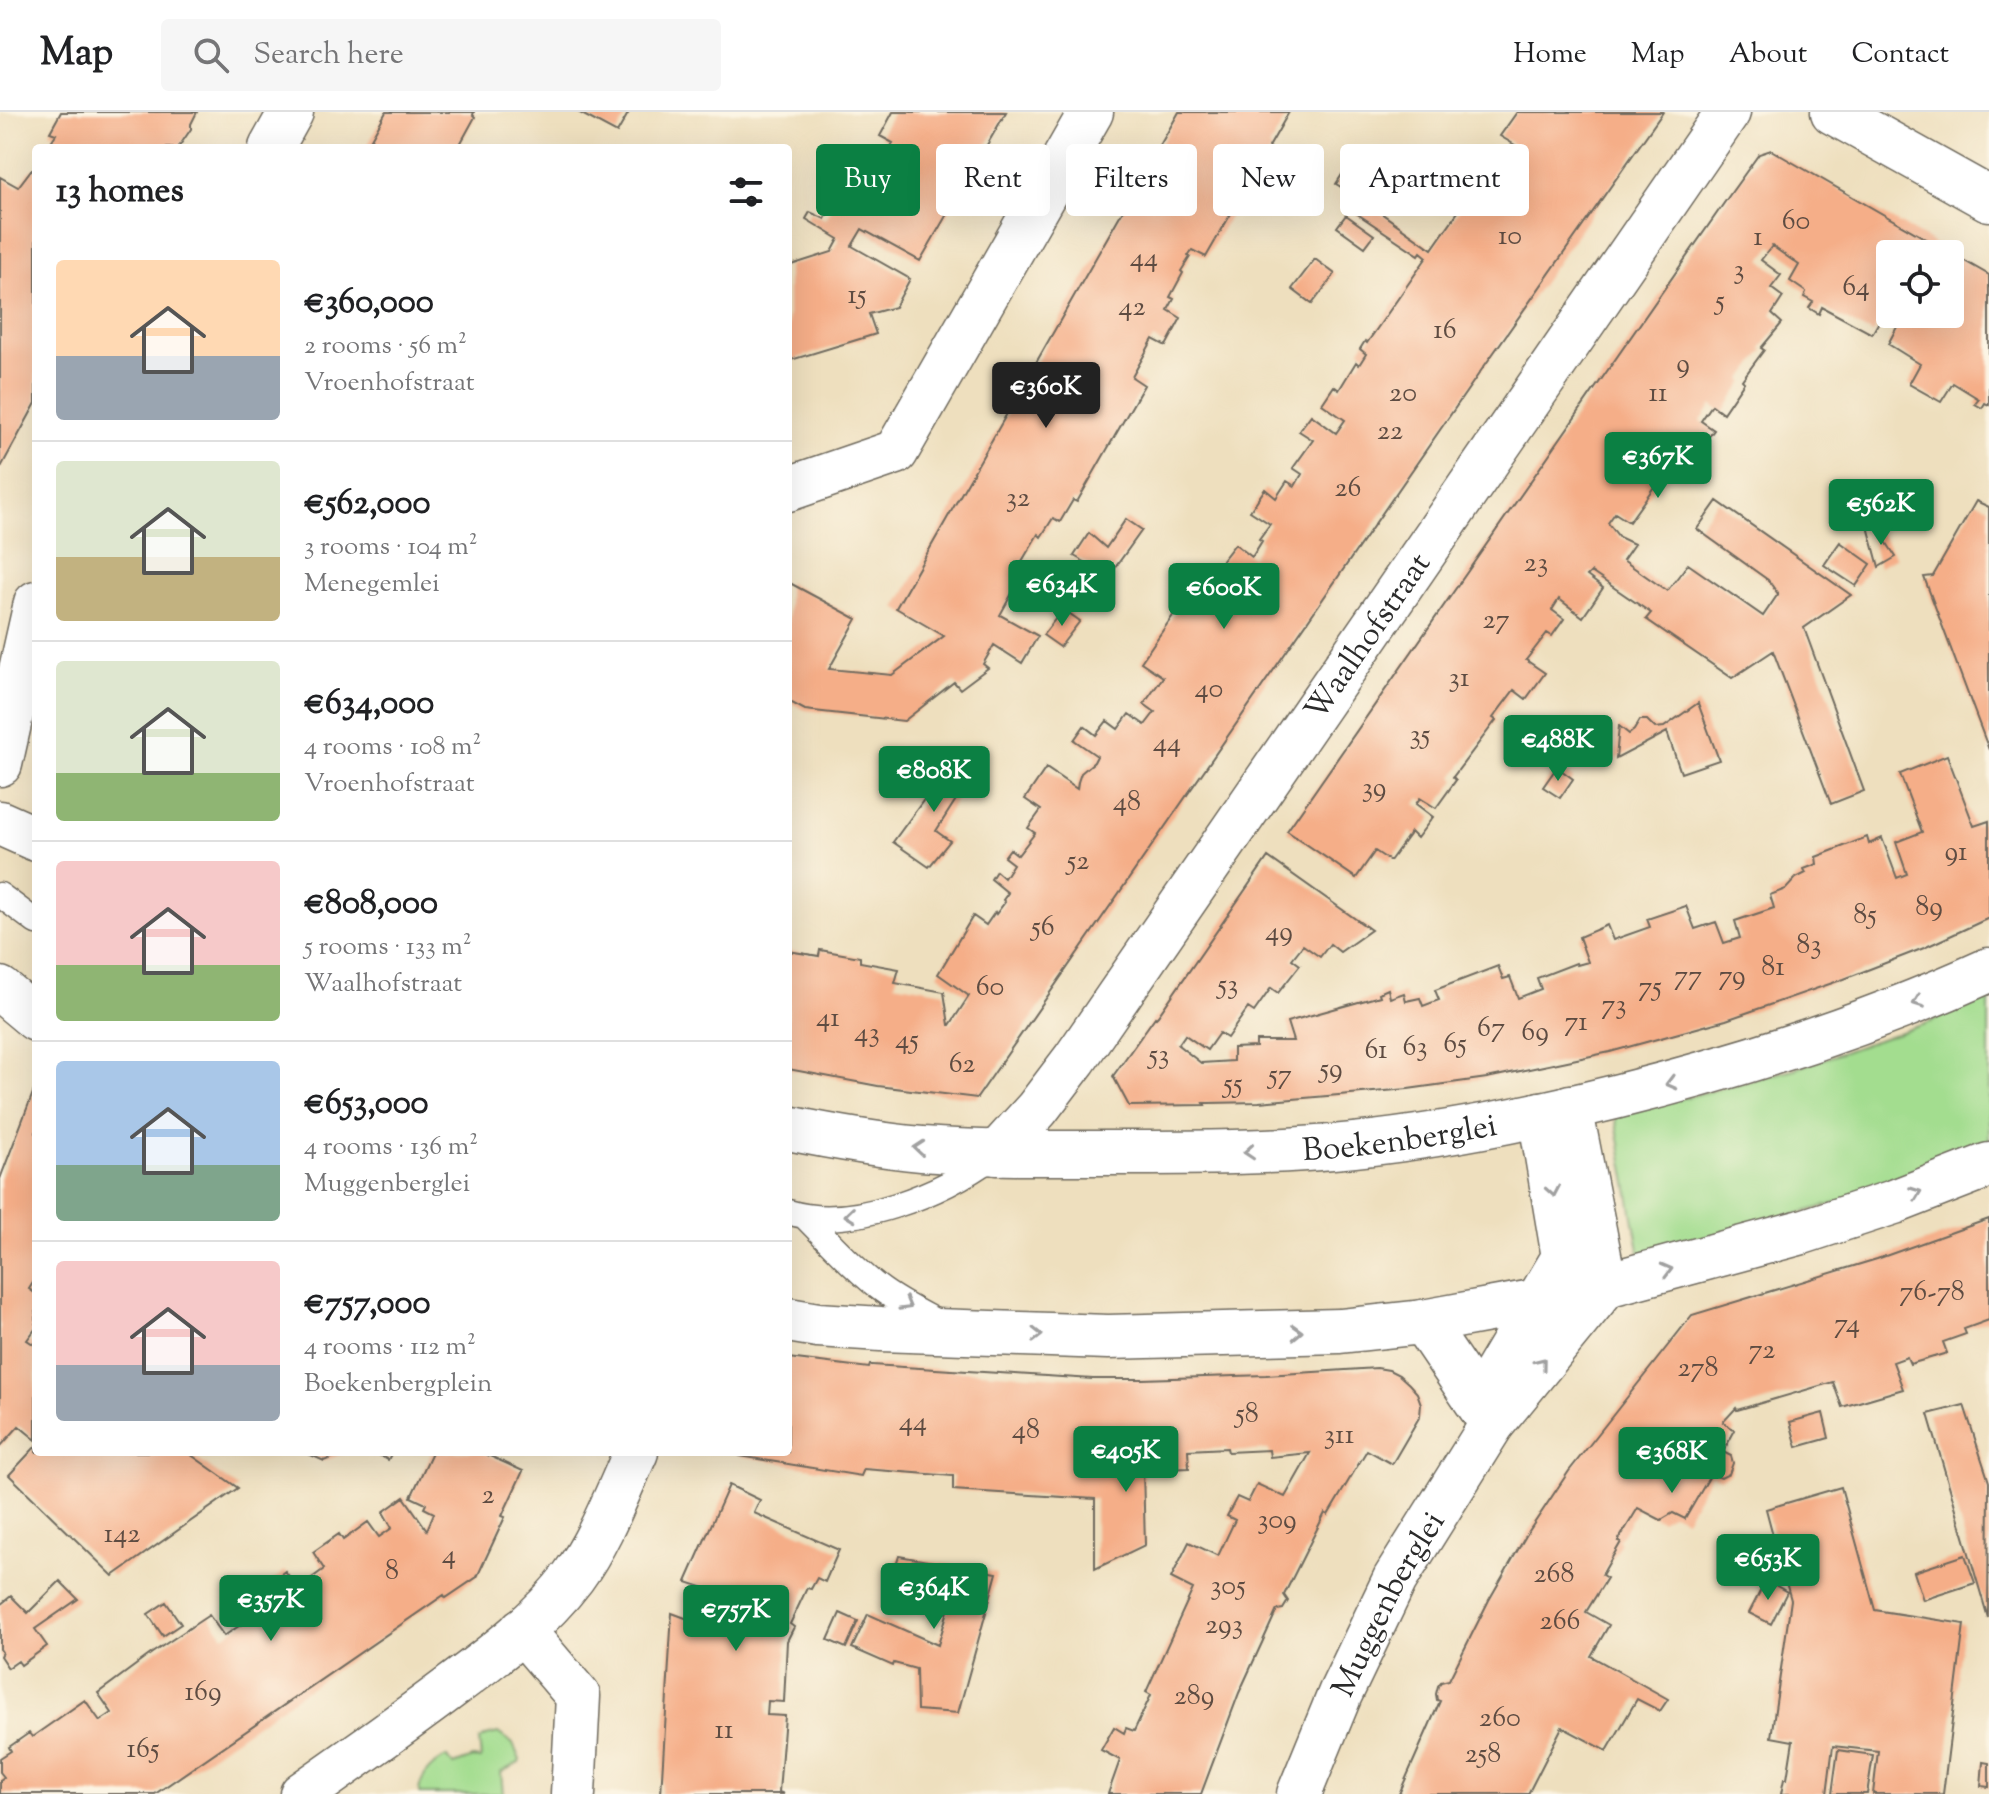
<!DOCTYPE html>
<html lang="en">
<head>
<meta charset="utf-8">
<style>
  :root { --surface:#fff; --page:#f6f6f6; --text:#202124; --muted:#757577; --line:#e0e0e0; --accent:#0b8043 }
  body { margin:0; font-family:"Sorts Mill Goudy",serif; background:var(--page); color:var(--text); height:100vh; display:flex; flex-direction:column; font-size:30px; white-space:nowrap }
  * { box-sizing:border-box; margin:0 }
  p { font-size:26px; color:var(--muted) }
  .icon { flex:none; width:44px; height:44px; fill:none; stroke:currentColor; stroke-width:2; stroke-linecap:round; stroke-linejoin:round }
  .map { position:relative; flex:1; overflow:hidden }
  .panel { position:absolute; left:32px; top:32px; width:760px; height:1312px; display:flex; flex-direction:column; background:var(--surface); border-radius:8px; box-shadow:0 8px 32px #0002 }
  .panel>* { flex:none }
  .guide { position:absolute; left:816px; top:32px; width:760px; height:72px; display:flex; gap:16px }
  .fabs { position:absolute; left:1876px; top:128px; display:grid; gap:16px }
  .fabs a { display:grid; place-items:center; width:88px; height:88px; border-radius:8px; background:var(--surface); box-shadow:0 8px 32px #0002; font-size:40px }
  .price { position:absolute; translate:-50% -68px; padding:0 18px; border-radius:8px; background:var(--accent); color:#fff; font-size:26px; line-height:52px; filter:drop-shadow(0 2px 4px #0008) }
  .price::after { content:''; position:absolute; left:50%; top:48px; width:24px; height:18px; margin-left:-12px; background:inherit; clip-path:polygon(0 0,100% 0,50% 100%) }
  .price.on { background:#222; color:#fff }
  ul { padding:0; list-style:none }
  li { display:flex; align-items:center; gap:24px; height:200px; padding:0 24px }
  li+li { border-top:2px solid var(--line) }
  li span { display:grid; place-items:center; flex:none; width:224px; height:160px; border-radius:8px; color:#555 }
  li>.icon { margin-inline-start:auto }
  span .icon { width:96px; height:96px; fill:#fffc; stroke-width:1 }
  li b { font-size:34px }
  h2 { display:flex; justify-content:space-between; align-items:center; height:96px; padding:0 24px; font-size:34px }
  .tag { padding:0 28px; border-radius:8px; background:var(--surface); box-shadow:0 8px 32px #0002; font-size:28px; line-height:72px }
  .tag.on { background:var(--accent); color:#fff }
  header { display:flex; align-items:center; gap:48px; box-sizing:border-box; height:112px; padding:0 40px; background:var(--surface); border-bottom:2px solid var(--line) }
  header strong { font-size:38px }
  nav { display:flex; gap:44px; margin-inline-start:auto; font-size:28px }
  .search { width:560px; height:72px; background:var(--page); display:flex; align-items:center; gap:20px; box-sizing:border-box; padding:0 28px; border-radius:8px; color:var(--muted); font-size:30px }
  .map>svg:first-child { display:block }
</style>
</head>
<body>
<header>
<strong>Map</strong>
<div class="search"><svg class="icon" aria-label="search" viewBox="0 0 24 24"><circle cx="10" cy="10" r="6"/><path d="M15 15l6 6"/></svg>Search here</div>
<nav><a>Home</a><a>Map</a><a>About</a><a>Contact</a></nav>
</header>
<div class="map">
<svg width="1989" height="1682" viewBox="0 0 1989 1682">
  <rect width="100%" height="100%" fill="#fcf5e5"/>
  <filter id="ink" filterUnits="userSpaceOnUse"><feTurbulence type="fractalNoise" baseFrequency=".0125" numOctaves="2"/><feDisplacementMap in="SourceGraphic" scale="16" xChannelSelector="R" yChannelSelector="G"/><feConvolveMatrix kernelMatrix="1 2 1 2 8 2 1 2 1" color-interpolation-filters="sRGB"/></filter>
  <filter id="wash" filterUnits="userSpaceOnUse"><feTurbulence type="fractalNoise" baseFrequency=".006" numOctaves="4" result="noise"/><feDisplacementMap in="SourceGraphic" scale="32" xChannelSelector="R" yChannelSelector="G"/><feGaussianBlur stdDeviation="1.8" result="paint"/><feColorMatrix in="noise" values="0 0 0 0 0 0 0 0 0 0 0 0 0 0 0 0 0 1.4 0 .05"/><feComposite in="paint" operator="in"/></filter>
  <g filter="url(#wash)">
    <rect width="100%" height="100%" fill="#eedfbe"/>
    <!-- green -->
    <path fill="#a3dd8f" stroke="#67845d" stroke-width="2" d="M1989,880V1038L1875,1081L1640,1144L1615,1004L1797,956L1930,910Z
      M498,1621L513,1632L520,1648L519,1651L501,1660L503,1682H419C419,1665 432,1653 446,1645L454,1653L472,1646L481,1647L479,1628L486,1624Z"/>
    <g id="blocks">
      <!-- building -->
      <path fill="#f5ae88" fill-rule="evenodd" d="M61,0H197L191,12V17L178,36H47L56,22L50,20Z
        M386,0H474L473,3L475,5L458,36H366Z
        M578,0H629L617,21Z
        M893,0H1006L920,149L862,117L852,134L910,167L895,195L869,202L876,222L788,249V154L832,140L839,127L806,107L810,100L825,107L851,59L870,70L893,31L880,24Z
        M1179,0H1289L1269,35L1272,37L1250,76L1247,74L1206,145L1192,138L1188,144L1190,145L1181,159L1183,161L1170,185L1174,187L1168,198L1181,206L1166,234L1153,227L1132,265L1144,273L1077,390L1073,388L1060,410L1053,406L1041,425L1038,422L1015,461L1021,465L1000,503L1038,524L1022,551L994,533L983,552L988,556L960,577L954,570L904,609L805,598L788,589V470L857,507L829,557L892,563L944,524L896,496Z
        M1517,0H1663L1478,263L977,986L878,974L788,957V839L819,844L820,838L860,845V850L899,857L895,871L944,880L949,913H950L969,884L938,862L973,804L986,813L995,800L996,802L1005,790L1003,788L1008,781L991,767L996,759L1004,766L1013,752L1004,745L1010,737L1018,743L1035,721L1028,716L1041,698L1025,687L1046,656L1077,677L1078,670L1081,661L1094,650L1097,644L1074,628L1084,614L1096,623L1107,609L1118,617L1129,602L1145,613L1155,600L1144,592L1163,565L1141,550L1183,489L1174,482L1195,455L1210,464L1235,432L1252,445L1262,429L1259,427L1270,412L1250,399L1265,377L1276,386L1287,369L1295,374L1302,362L1293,356L1313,328L1299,319L1311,303L1336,321L1345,308L1322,292L1334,274L1339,278L1356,250L1359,253L1366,242L1360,237L1365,229L1367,231L1427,145L1421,140L1419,143L1356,101L1364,89L1432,137L1476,74L1467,68L1479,52L1507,71L1518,57L1511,52L1520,36L1500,24Z
        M1771,38L1989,163V293L1985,291L1982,296L1975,292L1979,287L1953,271L1941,290L1909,272L1920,252L1888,232L1897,215L1881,206L1872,222L1822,195L1819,202L1809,196L1813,190L1804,185L1806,180L1790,169L1799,153L1772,134L1761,148L1781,163L1771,176L1783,185L1772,202L1782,211L1761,236L1764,238L1742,268L1744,270L1723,301L1712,293L1701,309L1714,318L1702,334L1704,335L1684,365L1669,354L1629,410L1615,401L1608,411L1619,425L1634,432L1623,448L1667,479L1688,452L1763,504L1778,482L1768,468L1697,417L1717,389L1851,483L1804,516L1864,679L1831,692L1773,539L1732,566L1646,507L1651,501L1591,460L1587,464L1603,476L1583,505L1559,487L1552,498L1564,507L1552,524L1547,521L1526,548L1545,561L1526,587L1514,578L1493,606L1496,608L1453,665L1456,668L1436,696L1420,686L1416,692L1433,705L1417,726L1411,720L1390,749L1375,739L1356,766L1287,719L1731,81L1759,42ZM1890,142H1950V202H1890Z
        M1354,44L1376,58L1358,85L1336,72Z
        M36,57V291L0,357V65L18,75L31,58Z
        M1346,103L1374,123L1365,135L1337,115Z
        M1315,147L1335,162L1312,192L1292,177Z
        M1976,389L1989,395V638L1924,465L1933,464Z
        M1126,407L1142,418L1099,478L1084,467L1092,454L1074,444L1089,421L1106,436Z
        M1873,410L1896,445L1879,455L1869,418Z
        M1840,430L1871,452L1856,474L1824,453Z
        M1063,497L1080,509L1060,535L1043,523Z
        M1698,591L1719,648L1681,661L1667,620L1616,647L1619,614L1629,622L1634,618L1640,608H1647L1655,616L1664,615Z
        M958,641L976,653L955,683L957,686L936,719L950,729L929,755L893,730Z
        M1947,643L1974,714L1989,709V806L1924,836L1844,867L1726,908L1610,940L1487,966L1408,977L1259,990L1208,991H1204L1205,993L1129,994L1113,964L1155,905L1156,906L1158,904L1268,745L1371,818L1340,840L1330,832L1320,845L1303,833L1292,847L1300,853L1278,881L1271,876L1254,900L1248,896L1227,926L1219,921L1207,938L1185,923L1178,933L1201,951L1233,949V936L1256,935V929H1293L1287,910L1380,884L1379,881L1388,877L1390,886L1404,881L1406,889L1420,886L1423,894L1439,888L1435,878L1498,854L1503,867L1510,865L1518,886L1541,877L1537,866L1576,851L1577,853L1588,850L1579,825L1607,813L1613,828L1650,815L1647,807L1686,794L1695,817L1716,810L1724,831L1740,826L1735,809L1774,796L1770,783L1786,777L1796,766L1806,761L1804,757L1817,752L1816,745L1867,725L1869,732L1882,726L1897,766L1907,762L1896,730L1922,720L1900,662Z
        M1557,655L1573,667L1560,686L1543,675Z
        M36,973V1166L29,1177L36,1182V1216L27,1228L36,1234V1328L19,1314L0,1335V1067Z
        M1989,1107V1208L1964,1217L1966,1222L1943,1230L1947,1241L1910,1252L1907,1245L1893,1250L1903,1277L1842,1295L1833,1270L1737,1298L1736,1296L1723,1310L1735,1318L1723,1340L1731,1344L1733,1351L1729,1362L1721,1366L1711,1362L1685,1407L1673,1401L1661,1408L1638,1396L1618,1429L1621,1430L1602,1463L1607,1466L1586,1500L1609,1513L1591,1544L1668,1587L1660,1599L1637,1587L1607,1639L1562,1615L1528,1682H1399L1440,1589L1437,1588L1436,1582L1438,1574L1441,1570L1449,1568L1489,1488L1527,1422L1569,1359L1692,1203L1877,1147Z
        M788,1246L869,1256L870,1253H872L1093,1267H1142L1266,1263L1377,1256L1389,1258L1399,1263L1409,1272L1417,1281L1421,1292L1420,1304L1392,1352L1367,1338L1328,1403L1325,1401L1284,1483L1288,1489L1283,1497L1277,1498L1239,1581L1201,1682H1108L1120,1648L1101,1638L1114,1615L1124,1621L1126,1616L1134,1619L1151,1583L1146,1580L1193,1477L1171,1466L1189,1430L1218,1444L1235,1408L1227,1404L1237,1385L1248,1390L1257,1372L1285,1385L1310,1341L1270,1345L1269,1338L1228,1340L1227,1336L1188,1338L1189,1356L1143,1358L1145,1433L1095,1457V1387L953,1378V1364L864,1357L861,1364L740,1344L742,1340H788Z
        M1964,1293L1989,1370L1988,1506L1928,1302Z
        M1823,1301L1829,1326L1797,1335L1790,1310Z
        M36,1334V1340H187L238,1376L113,1464L9,1363Z
        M304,1340H346L324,1349Z
        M373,1340H392L388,1348Z
        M432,1340H481L523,1359L502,1404L505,1405L477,1465L446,1486L444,1483L155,1682H0V1668L4,1665L0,1660V1646L11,1639L9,1635L29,1621L32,1625L85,1588L100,1609L112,1601L98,1581L152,1541L209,1503L224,1524L248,1508L234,1487L256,1471L260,1478L285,1459L298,1476L324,1457L313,1440L339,1422L343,1428L368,1410L379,1425L392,1416L383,1400L404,1385L427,1418L434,1401L424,1396L426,1392L411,1385Z
        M729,1373L760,1388L754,1401L839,1438L825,1470L817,1466L811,1477L807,1476L790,1512L794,1515L787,1529L784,1590L768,1589L767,1603L785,1604L779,1680L784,1682H661L672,1501L688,1507L702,1475L686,1470Z
        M1841,1375L1875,1498L1964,1512L1943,1682H1873L1878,1639L1833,1634L1827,1682H1781L1784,1667H1787L1793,1629L1771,1625L1791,1488L1778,1442L1762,1463L1739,1448L1756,1426L1778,1442L1766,1397Z
        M1965,1443L1975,1471L1923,1488L1914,1460Z
        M899,1444L997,1461L958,1601L917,1598L916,1557L894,1551L893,1554L852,1536L868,1502L938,1533L952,1485L889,1477Z
        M1766,1468L1787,1480L1771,1512L1749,1501Z
        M60,1469L78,1487L35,1517L47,1534L21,1553L18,1549L8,1556L0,1544L2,1540L0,1537V1493L11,1484L28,1501Z
        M166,1490L181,1512L163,1524L148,1502Z
        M840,1501L858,1509L846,1536L828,1528Z
        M1838,1638L1873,1643L1867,1682H1832Z
        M1983,1650L1989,1651V1675L1981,1674Z"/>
    </g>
  </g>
  <g filter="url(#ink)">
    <use href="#blocks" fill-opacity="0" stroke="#6f6a5e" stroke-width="2"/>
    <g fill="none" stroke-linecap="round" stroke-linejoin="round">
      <!-- lane casing -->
      <g stroke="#6f6a5e" stroke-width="27">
        <path id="lane" d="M0,783L36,810
          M788,1100C852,1120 943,1081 995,1043
          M805,1105C829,1129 851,1154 878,1175C896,1189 916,1199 937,1210"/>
      </g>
      <!-- street casing -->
      <g stroke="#6f6a5e" stroke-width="47">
        <g id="street">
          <path d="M1833,0L1989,87"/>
          <path d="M271,36L291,0"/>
          <path d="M788,377L896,340L1091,0"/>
          <path d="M0,652L36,491"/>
          <path id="s1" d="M997,1041L1037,997L1075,947L1728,0"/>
          <path d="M1423,1210L1492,1312"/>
          <path d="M1488,1304L1490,1270L1564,1145L1540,1002"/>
          <path d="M522,1518L578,1584L573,1682"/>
          <path d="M302,1682C352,1647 402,1612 451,1575C494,1543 540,1509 573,1465C600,1428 617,1382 636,1340"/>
          <path id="s2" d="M1299,1682L1340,1582L1395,1467L1492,1312L1605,1174L1570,995"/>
        </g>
      </g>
      <!-- secondary casing -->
      <g stroke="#6f6a5e" stroke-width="47">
        <g id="secondary">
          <path d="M0,711L36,727"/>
          <path d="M0,877L36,907"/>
          <path id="s3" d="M788,1016C832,1025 877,1033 922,1037C986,1042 1050,1041 1113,1041C1194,1041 1274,1041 1354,1033C1442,1024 1530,1006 1615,985C1744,953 1868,913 1989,858"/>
          <path d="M788,1208L818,1213L881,1217L1108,1225L1340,1219L1423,1210L1565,1184L1802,1120L1894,1090L1989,1053"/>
        </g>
      </g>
      <!-- lane -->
      <use href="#lane" stroke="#fff" stroke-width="24"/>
      <!-- street -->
      <use href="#street" stroke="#fff" stroke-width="44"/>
      <!-- secondary -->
      <use href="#secondary" stroke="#fff" stroke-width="44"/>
    </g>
    <!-- one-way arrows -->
    <defs><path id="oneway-chevron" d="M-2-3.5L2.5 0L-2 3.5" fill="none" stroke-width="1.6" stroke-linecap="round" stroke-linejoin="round" transform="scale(2)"/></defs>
    <g stroke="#a0a0a0">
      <use href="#oneway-chevron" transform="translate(1918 890) rotate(159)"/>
      <use href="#oneway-chevron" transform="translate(1671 971) rotate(165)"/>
      <use href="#oneway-chevron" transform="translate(919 1036) rotate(-175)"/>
      <use href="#oneway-chevron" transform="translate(1249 1040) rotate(176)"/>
      <use href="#oneway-chevron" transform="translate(1553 1079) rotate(80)"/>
      <use href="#oneway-chevron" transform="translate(1916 1081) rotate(-21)"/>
      <use href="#oneway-chevron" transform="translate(850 1103) rotate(174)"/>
      <use href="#oneway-chevron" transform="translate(1667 1158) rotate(-15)"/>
      <use href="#oneway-chevron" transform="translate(906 1193) rotate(30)"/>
      <use href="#oneway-chevron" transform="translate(1297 1220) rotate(-2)"/>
      <use href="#oneway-chevron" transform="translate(1037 1223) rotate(1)"/>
      <use href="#oneway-chevron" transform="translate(1541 1251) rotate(-51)"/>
    </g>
  </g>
  <g text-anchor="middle" stroke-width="6" stroke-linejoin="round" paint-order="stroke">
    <!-- number labels -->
    <g font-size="28" fill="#5e4c42">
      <text x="1796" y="117">60</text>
      <text x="1510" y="132">10</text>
      <text x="1758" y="133">1</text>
      <text x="1144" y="154">44</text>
      <text x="1739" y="166">3</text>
      <text x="1856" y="183">64</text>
      <text x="857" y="191">15</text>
      <text x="1720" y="197">5</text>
      <text x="1132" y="203">42</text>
      <text x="1445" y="226">16</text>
      <text x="1683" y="260">9</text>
      <text x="1403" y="289">20</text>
      <text x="1658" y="289">11</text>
      <text x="1390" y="327">22</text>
      <text x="1348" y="384">26</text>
      <text x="1018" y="394">32</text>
      <text x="1536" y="459">23</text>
      <text x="1496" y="516">27</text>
      <text x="1459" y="574">31</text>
      <text x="1209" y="585">40</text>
      <text x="1420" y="631">35</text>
      <text x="1167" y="639">44</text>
      <text x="1374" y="684">39</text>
      <text x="1127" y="698">48</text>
      <text x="1956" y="748">91</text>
      <text x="1078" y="757">52</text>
      <text x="1929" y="803">89</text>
      <text x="1865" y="811">85</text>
      <text x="1043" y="823">56</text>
      <text x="1279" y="828">49</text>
      <text x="1809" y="841">83</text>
      <text x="1773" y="863">81</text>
      <text x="1688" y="872">77</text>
      <text x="1732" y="872">79</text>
      <text x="1228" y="881">53</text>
      <text x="990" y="883">60</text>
      <text x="1650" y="883">75</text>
      <text x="1614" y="901">73</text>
      <text x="828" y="914">41</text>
      <text x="1576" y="918">71</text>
      <text x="1491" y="924">67</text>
      <text x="1535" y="928">69</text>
      <text x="867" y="929">43</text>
      <text x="907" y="936">45</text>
      <text x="1455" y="940">65</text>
      <text x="1415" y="943">63</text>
      <text x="1376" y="946">61</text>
      <text x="1159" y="951">53</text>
      <text x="962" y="960">62</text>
      <text x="1331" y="965">59</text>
      <text x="1280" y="971">57</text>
      <text x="1233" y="980">55</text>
      <text x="1932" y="1188">76-78</text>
      <text x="1847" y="1220">74</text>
      <text x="1762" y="1246">72</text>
      <text x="1698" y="1264">278</text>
      <text x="1247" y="1310">58</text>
      <text x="913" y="1318">44</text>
      <text x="1026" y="1326">48</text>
      <text x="1339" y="1331">311</text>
      <text x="488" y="1391">2</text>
      <text x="1277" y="1416">309</text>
      <text x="122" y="1430">142</text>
      <text x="449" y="1451">4</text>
      <text x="392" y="1467">8</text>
      <text x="1554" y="1470">268</text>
      <text x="1228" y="1482">305</text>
      <text x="1560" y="1517">266</text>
      <text x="1224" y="1521">293</text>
      <text x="203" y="1588">169</text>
      <text x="1194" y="1592">289</text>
      <text x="1500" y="1614">260</text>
      <text x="724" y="1626">11</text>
      <text x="143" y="1645">165</text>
      <text x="1483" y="1650">258</text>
    </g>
    <!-- street labels -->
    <g font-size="32" fill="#2b2b2b" stroke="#fcf5e5">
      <text dy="11" stroke="none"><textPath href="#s1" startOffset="636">Waalhofstraat</textPath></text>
      <text dy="11" stroke="none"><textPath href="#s3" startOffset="614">Boekenberglei</textPath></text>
      <text dy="11" stroke="none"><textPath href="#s2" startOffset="210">Muggenberglei</textPath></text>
    </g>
  </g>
</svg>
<div class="fabs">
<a><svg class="icon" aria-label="locate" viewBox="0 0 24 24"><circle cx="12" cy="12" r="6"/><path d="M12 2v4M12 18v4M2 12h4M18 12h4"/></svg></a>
</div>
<b class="price on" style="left:1046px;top:318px">€360K</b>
<b class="price" style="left:1658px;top:388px">€367K</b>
<b class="price" style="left:1881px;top:435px">€562K</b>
<b class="price" style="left:1062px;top:516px">€634K</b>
<b class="price" style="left:1224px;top:519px">€600K</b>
<b class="price" style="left:1558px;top:671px">€488K</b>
<b class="price" style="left:934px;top:702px">€808K</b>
<b class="price" style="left:1126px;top:1382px">€405K</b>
<b class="price" style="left:1672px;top:1383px">€368K</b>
<b class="price" style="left:1768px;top:1490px">€653K</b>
<b class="price" style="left:934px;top:1519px">€364K</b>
<b class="price" style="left:271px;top:1531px">€357K</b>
<b class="price" style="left:736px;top:1541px">€757K</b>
<div class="guide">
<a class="tag on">Buy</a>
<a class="tag">Rent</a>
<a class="tag">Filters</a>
<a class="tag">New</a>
<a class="tag">Apartment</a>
</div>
<section class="panel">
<h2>13 homes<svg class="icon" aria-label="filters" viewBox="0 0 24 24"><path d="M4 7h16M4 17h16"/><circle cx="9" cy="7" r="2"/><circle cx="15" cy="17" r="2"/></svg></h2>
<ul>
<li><span style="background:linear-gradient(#ffd9b3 60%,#9aa5b1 0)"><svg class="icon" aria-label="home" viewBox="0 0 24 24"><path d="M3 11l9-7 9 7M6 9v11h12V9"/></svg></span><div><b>€360,000</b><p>2 rooms · 56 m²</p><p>Vroenhofstraat</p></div></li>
<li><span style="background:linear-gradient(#dfe7d0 60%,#c2b280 0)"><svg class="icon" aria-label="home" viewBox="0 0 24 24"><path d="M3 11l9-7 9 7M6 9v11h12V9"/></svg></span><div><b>€562,000</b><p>3 rooms · 104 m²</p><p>Menegemlei</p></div></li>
<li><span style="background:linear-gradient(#dfe7d0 70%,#8fb573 0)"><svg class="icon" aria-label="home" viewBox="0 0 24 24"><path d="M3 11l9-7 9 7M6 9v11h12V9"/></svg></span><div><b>€634,000</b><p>4 rooms · 108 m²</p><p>Vroenhofstraat</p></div></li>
<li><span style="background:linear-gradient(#f6c9c9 65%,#8fb573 0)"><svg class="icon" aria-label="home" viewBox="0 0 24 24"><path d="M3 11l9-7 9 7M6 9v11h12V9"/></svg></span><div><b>€808,000</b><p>5 rooms · 133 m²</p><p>Waalhofstraat</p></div></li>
<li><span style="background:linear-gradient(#a9c7e8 65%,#7fa58c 0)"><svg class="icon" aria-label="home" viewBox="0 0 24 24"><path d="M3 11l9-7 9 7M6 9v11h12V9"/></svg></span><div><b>€653,000</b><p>4 rooms · 136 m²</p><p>Muggenberglei</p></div></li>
<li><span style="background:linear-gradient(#f6c9c9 65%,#9aa5b1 0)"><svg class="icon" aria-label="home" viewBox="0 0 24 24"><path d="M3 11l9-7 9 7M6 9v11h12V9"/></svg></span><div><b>€757,000</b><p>4 rooms · 112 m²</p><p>Boekenbergplein</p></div></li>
</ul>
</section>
</div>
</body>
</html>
